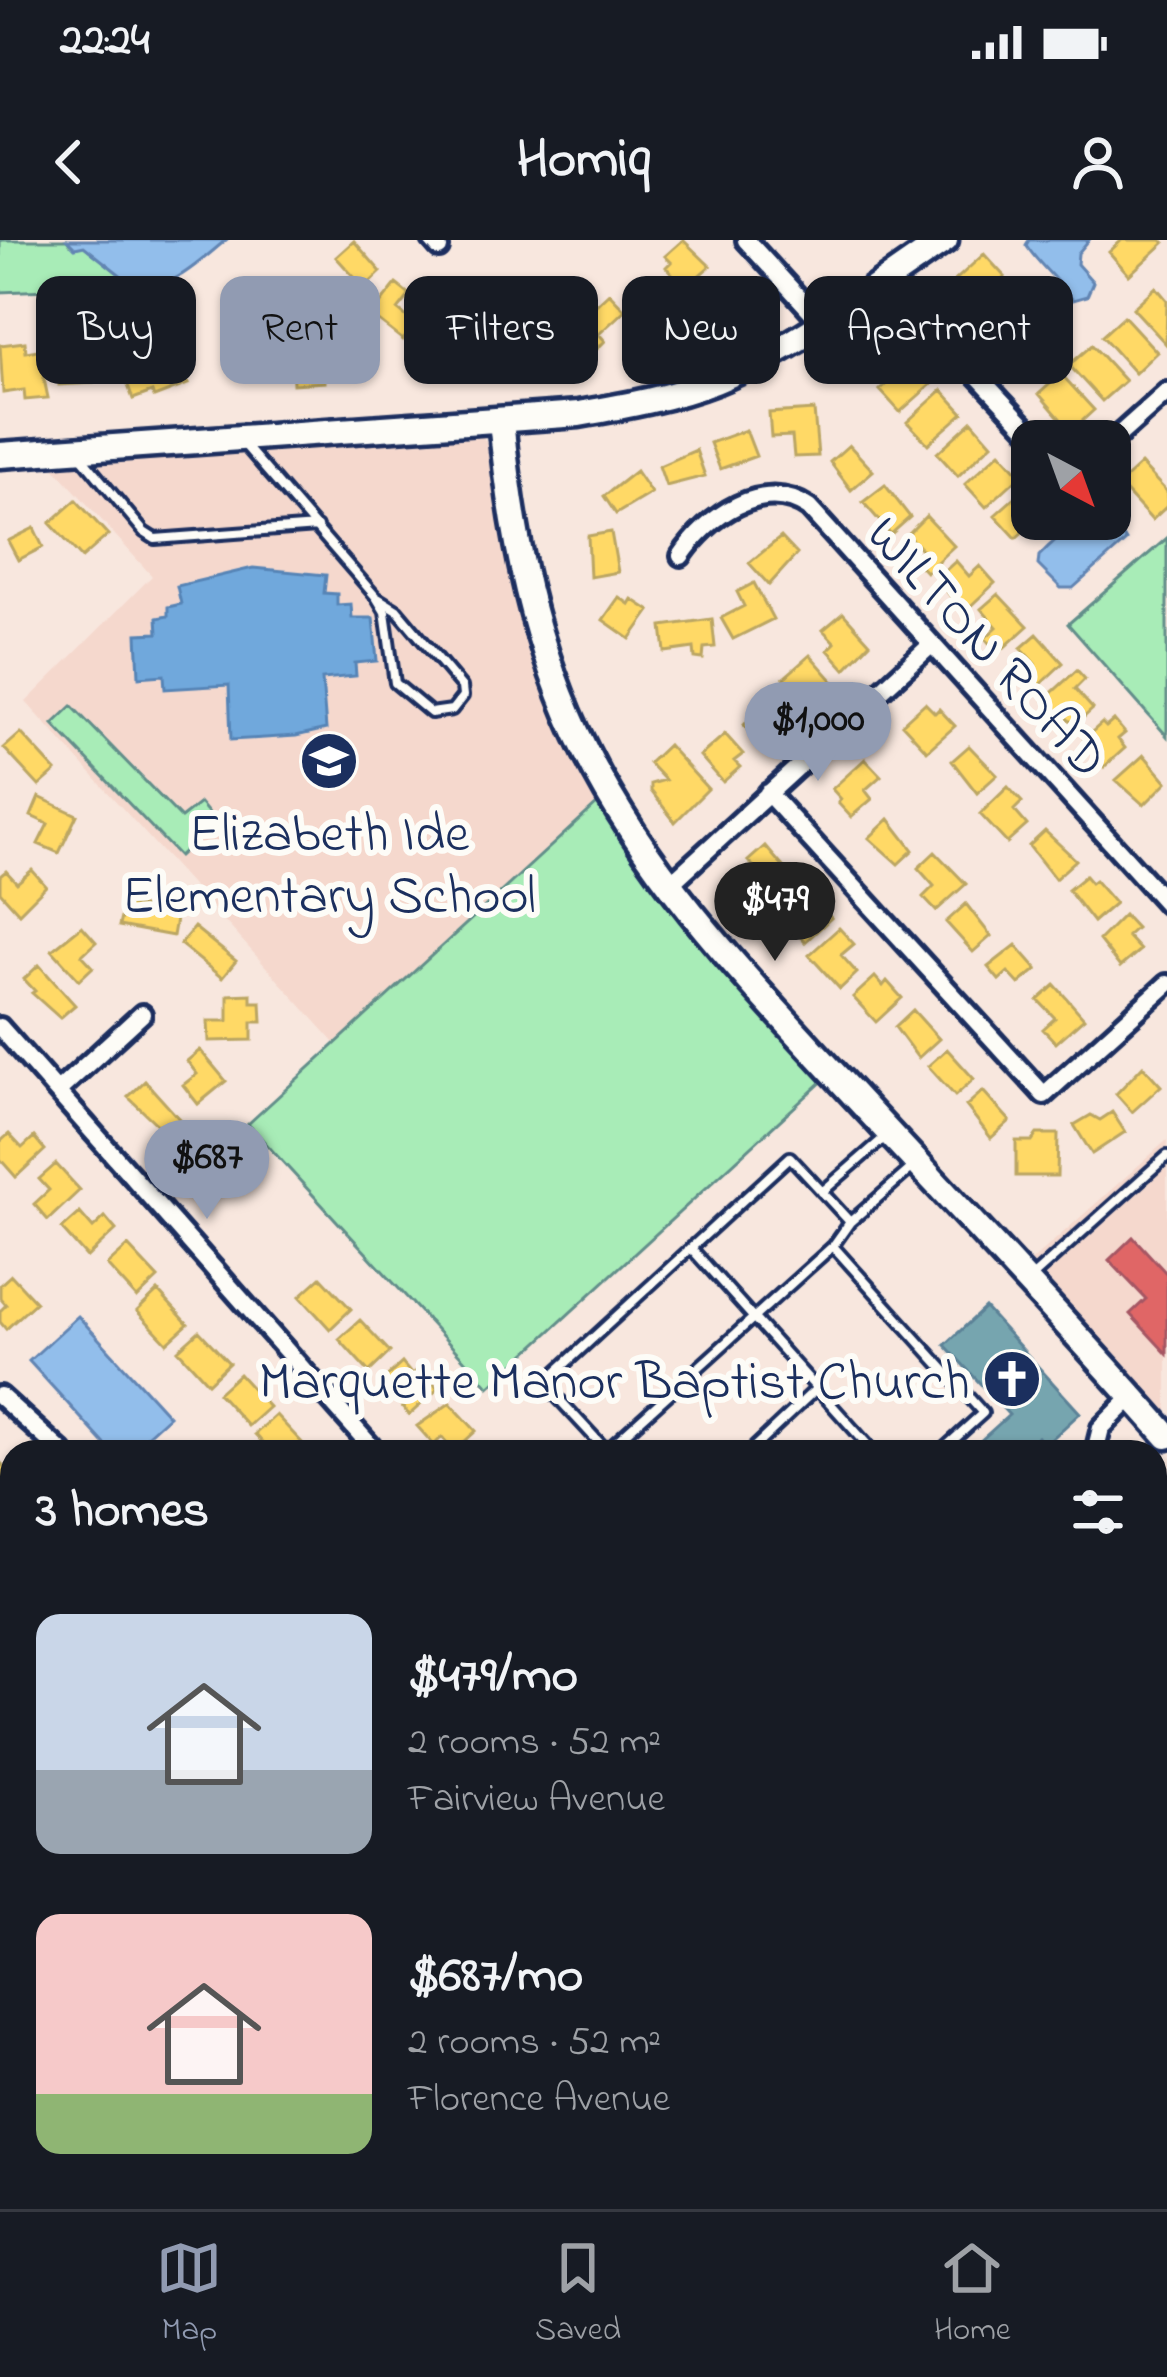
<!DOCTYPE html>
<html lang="en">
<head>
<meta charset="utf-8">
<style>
  :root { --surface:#171b24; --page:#20242c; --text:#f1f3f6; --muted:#9ea1a6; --line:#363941; --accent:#919bb2 }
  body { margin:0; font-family:"Indie Flower",sans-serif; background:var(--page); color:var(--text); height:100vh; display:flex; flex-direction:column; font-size:45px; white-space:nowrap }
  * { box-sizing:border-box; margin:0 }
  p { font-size:39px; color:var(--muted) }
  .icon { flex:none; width:66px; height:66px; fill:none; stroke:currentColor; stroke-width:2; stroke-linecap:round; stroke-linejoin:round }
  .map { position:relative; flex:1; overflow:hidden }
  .sheet { position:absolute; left:0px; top:1200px; width:1167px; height:771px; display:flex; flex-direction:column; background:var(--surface); border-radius:36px 36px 0 0; box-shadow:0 3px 9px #0004 }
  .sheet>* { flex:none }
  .top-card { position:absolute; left:36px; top:36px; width:1095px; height:108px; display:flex; gap:24px }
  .needle { width:78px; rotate:139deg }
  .buttons { position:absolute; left:1011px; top:180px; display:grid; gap:24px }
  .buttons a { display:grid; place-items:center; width:120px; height:120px; border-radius:24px; background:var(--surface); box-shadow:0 3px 9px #0004; font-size:60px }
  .price { position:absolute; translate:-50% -102px; padding:0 27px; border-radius:42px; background:var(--accent); color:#111; font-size:39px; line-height:78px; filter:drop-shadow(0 3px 6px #0008) }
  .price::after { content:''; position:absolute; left:50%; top:72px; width:36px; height:27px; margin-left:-18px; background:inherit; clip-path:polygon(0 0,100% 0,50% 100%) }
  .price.selected { background:#222; color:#fff }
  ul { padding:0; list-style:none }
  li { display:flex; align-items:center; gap:36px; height:300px; padding:0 36px }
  li span { display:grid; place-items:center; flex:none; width:336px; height:240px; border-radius:24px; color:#555 }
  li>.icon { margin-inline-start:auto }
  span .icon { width:144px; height:144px; fill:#fffc; stroke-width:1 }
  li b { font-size:51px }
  h2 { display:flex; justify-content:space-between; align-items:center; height:144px; padding:0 36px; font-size:51px }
  .pill { padding:0 42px; border-radius:24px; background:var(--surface); box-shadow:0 3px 9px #0004; font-size:42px; line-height:108px }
  .pill.selected { background:var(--accent); color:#111 }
  .status { display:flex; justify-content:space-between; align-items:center; height:84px; padding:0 60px; background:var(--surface); direction:ltr }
  .status svg { height:33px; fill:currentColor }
  header { display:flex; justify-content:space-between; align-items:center; height:156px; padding:0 36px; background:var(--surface); font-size:54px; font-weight:700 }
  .tabs { display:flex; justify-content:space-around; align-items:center; height:168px; border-top:3px solid var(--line); background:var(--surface); font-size:33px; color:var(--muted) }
  .tabs a { display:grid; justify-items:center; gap:6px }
  .tabs .selected { color:var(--accent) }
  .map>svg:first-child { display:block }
</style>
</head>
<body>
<div class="status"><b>22:24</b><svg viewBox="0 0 49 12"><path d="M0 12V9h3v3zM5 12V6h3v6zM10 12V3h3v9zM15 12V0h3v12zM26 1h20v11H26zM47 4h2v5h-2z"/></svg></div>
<header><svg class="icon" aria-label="back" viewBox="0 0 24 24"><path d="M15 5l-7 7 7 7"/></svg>Homiq<svg class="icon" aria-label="person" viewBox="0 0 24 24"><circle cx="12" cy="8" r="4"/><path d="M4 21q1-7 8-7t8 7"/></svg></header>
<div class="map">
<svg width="1167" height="1969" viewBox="0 0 1167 1969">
  <rect width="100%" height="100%" fill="#f8e7de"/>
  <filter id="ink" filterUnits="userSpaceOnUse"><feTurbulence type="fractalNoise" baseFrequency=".00833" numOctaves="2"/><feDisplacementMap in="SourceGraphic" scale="24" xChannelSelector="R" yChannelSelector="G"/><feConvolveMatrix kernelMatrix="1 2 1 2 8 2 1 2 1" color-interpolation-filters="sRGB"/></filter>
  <g filter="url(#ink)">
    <!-- built -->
    <path fill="#f5d8cd" d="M481,194L490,208L503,310L530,412L557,480L598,563L336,804L26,462L152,336L50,223Z
      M1167,900V1175L1028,1024Z"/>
    <!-- green -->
    <path fill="#a8ecb7" stroke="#628e8a" stroke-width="3" d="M0,0H67L70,4L83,5L137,48L134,61L74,49L0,52Z
      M1167,298V496L1068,384Z
      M72,466L181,578L200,563L216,582L179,616L53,484Z
      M598,563L643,633L690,691L826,838L489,1147L248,884Z
      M1167,1364V1969H647L638,1959H1155V1375Z"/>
    <!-- water -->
    <path fill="#92beeb" stroke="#6285b3" stroke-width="3" d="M67,0H226C199,22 172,50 137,48L84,6L75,8Z
      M1029,0H1089L1078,13L1077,24L1093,42L1087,56L1073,60C1059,41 1038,24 1026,5Z
      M1110,274L1126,301L1073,348H1061L1038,325L1039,316C1061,293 1078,279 1110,279Z
      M78,1076L169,1176L129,1212H112L29,1121Z"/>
    <!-- homes -->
    <path fill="#ffd966" stroke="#bba664" stroke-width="3" d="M683,0L710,26L685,48L666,27L671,22L665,16Z
      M1122,0H1161L1164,3L1129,35L1109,12Z
      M354,1L381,32L364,48L336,17Z
      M984,14L1005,37L970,69L949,46Z
      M396,44L410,55L398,70L416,84L403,100L371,75Z
      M1014,47L1034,69L999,101L979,78Z
      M1156,47L1167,60L1166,104L1133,68Z
      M609,53L625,70L599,94L605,101L592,114L570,89Z
      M714,59L738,85L725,97L701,71Z
      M472,62L482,84L446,101L435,79Z
      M1040,75L1061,98L1026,130L1005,107Z
      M1124,76L1157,112L1135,133L1102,96Z
      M886,86L906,109L871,140L851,118Z
      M25,102L26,112L38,110L48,158L25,160L24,150L3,153L0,105Z
      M1092,105L1125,141L1102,161L1069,125Z
      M92,106L93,143L59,145L58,108Z
      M166,116L174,136L183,133L188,144L154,157L152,152L133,159L123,132Z
      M323,117L325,142L293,144L292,120Z
      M914,118L935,141L900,172L880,150Z
      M1061,134L1094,170L1071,191L1039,154Z
      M942,150L963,173L928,204L907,182Z
      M814,170L818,216L794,217L792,196L771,197L769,173Z
      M972,181L992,204L958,236L937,213Z
      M746,190L756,216L720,229L710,203Z
      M849,205L873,231L851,250L830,222Z
      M696,210L705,236L666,246L659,226Z
      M1000,212L1021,235L986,267L965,244Z
      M1141,224L1167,252V266L1152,280L1119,244Z
      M636,231L651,253L616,274L604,256Z
      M1030,244L1032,279H1037L1016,298L995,275Z
      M885,245L910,277L891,294L863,262Z
      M76,260L108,295L82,318L50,283Z
      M926,276L954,306L926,332L913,318L922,310L907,295Z
      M34,288L43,307L18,320L8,301Z
      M611,292L618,332L590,337L588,296Z
      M781,297L797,314L769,345L749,323Z
      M956,321L969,336L980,326L995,343L963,373L937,338Z
      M754,343L773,379L733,399L721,378L744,366L737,352Z
      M998,354L1028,386L998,413L985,398L997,387L981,369Z
      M619,357L629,364L632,359L650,371L630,399L603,380Z
      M843,373L870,403L845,429L828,410L835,403L823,390Z
      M712,379L715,407L704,408L703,419L695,418L694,408L665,412L662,386Z
      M1037,394L1063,423L1034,450L1021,436L1035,424L1021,408Z
      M810,415L833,441L816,456L812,451L803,460L784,438Z
      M1077,430L1085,439L1075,449L1093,469L1075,485L1044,460Z
      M772,454L792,477L759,502L744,485Z
      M925,463L935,473L939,469L955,486L927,511L902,484Z
      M1114,480L1125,493L1118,499L1125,508L1104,527L1084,499L1102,483L1106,487Z
      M21,493L56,531L39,546L4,508Z
      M725,494L743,514L734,521L740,527L723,542L700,516Z
      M668,505L708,549L675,582L651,551V544L665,540L649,523Z
      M969,506L997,535L977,553L952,521Z
      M1144,515L1167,542L1144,565L1116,540Z
      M865,519L881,536L865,550L872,559L851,577L838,563L841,559L832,549Z
      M1008,547L1022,562L1014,570L1027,585L1007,603L980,574Z
      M39,557L77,575L59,613L38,604L48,584L31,576Z
      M889,579L913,610L898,624L869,598Z
      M1045,591L1076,620L1055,639L1029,606Z
      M765,606L784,628L780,632L787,639L756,668L738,649L758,631L748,621Z
      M935,612L966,644L936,671L923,657L934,646L918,628Z
      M32,630L46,646L19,673L0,652V636L6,631L17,643Z
      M1085,636L1091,643L1095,640L1115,663L1093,682L1068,650Z
      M803,659L810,667L816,662L831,678L805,702L783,677Z
      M124,664L177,673L173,696L119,686Z
      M966,664L991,696L973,712L946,682Z
      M1124,675L1136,688L1127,696L1140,710L1120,727L1099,700Z
      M82,686L96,702L82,715L93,727L79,740L52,710Z
      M194,687L236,721L222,738L180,704Z
      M839,688L854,704L841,715L857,733L840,749L809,715Z
      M1016,705L1037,729L1019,744L1008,732L999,740L988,727Z
      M39,725L75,765L60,778L32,753L35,751L24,739Z
      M875,737L883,746L887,741L902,758L876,782L853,757Z
      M1055,745L1084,778L1056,803L1043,789L1055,778L1038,760Z
      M251,754V762H261L262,782H252V800L209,801L208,781H228V755Z
      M913,770L939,799L918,818L895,787Z
      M947,809L974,839L955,856L928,826Z
      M200,810L226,841L198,864L183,845L197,834L187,821Z
      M1143,826L1161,846L1132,872L1116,854Z
      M145,841L180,880L166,893L128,857Z
      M983,851L1010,881L991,898L966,866Z
      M1112,872L1125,892L1092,914L1074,885L1091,875L1100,880Z
      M9,894L22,908L34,897L45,910L16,937L0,919V902Z
      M1037,894H1058L1057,936H1016V901H1032Z
      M56,924L80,950L48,980L34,964L49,950L39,939Z
      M80,973L93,988L105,977L116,990L87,1017L62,989Z
      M128,1006L158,1038L137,1058L107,1025Z
      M11,1035L36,1062L6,1089L0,1082V1071L6,1065L0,1058V1045Z
      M321,1037L351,1069L330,1089L300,1056Z
      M158,1051L188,1084L167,1103L137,1071Z
      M360,1080L390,1112L369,1132L339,1099Z
      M199,1091L229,1123L208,1143L178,1110Z
      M402,1123L412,1135L419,1128L438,1149L409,1175L382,1141Z
      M239,1134L269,1167L248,1186L218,1153Z
      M450,1163L476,1191L454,1211L442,1197L434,1205L417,1186Z
      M276,1175L306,1207L301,1212H271L255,1194Z
      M0,1222L12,1235V1260L3,1268L0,1265Z
      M6,1672L12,1684V1712L2,1718L0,1675Z
      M46,1959H92L96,1966L47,1969L42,1963Z"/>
    <!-- shops -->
    <path fill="#e06666" stroke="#a55664" stroke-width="3" d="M1133,997L1167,1034V1114L1130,1074L1146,1059L1109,1020Z"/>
    <!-- schools -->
    <path fill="#6fa8dc" stroke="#5684b6" stroke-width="3" d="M253,328L326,335L324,353L337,354V365L351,364L352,378H373L377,421L355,423L356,436L322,439L326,489L296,496L231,500L229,445L165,449L164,435L139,437L137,394L158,393L157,378L168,376V367L181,364L177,346Z"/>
    <!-- public -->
    <path fill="#76a5af" stroke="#5b8297" stroke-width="3" d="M985,1068L1080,1173L1045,1205L1038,1197L1022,1212H968L1009,1175L945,1105Z"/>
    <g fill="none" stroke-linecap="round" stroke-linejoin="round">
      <!-- lane casing -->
      <g stroke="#1b2f5e" stroke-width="16">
        <path id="lane" d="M243,203L376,357L385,372L395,443L431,473L452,470L463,456L462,447L397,370L376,357
          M80,215L144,292L155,299L317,287
          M822,952L884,898
          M833,1006L983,1173L940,1212
          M691,1008L874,1212
          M1032,1037L1167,916
          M607,1210L833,1006L850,982L913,927
          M608,1212L544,1143L790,917L850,982
          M749,1212L817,1148"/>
      </g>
      <!-- street casing -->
      <g stroke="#1b2f5e" stroke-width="26">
        <path id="street" d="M432,0L439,8
          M746,0L822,83
          M887,39L1039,201
          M1110,203L1167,152
          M681,316C707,277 763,236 809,268L1167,664
          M768,553L1044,855L1167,744
          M669,645L932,404
          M0,787L376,1212
          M58,851L142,774
          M0,1156L62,1212
          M1095,1212L1101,1188L1133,1156
          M0,1533L12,1551
          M622,1959L631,1969
          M166,1969L177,1959"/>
      </g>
      <!-- secondary casing -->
      <g stroke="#1b2f5e" stroke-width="33">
        <path id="secondary" d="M501,180C512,296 533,406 586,512C649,638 747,739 841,841C950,959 1061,1075 1167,1196
          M0,215L579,174C625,166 671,158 715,141C798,108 871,49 945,0
          M1155,1307L1167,1296
          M1155,1354L1167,1343
          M431,1969L442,1959
          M485,1969L496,1959"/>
      </g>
      <!-- path -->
      <path stroke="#1b2f5e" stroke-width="3" stroke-dasharray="12 9" stroke-linecap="butt" d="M1155,1409L1167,1399
        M1155,1644L1167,1642
        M532,1969L538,1959"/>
      <!-- lane -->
      <use href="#lane" stroke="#fdfcf7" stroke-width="8"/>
      <!-- street -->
      <use href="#street" stroke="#fdfcf7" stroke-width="16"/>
      <!-- secondary -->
      <use href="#secondary" stroke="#fdfcf7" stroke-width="24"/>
    </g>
  </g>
  <!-- icons -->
  <defs>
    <g id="school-disc" transform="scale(3)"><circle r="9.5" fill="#1b2f5e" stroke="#fdfcf7"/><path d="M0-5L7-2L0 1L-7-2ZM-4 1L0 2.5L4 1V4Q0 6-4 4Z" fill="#fff"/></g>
    <g id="church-disc" transform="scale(3)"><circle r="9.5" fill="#1b2f5e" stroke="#fdfcf7"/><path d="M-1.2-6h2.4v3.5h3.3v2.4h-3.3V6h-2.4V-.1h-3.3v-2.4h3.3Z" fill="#fff"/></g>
  </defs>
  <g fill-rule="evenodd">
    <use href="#school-disc" x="329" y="521"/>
    <use href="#church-disc" x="1012" y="1139"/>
  </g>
  <g text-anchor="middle" stroke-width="12" stroke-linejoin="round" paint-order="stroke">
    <!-- street labels -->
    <g font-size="54" fill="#1b2f5e" stroke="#fdfcf7">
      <text transform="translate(989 405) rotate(48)" y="19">WILTON ROAD</text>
    </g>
    <!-- poi labels -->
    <g font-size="54" fill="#1b2f5e" stroke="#fdfcf7">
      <text x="329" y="610">Elizabeth Ide<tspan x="329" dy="62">Elementary School</tspan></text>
      <text x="970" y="1158" text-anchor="end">Marquette Manor Baptist Church</text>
    </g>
  </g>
</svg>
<div class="buttons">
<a><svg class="needle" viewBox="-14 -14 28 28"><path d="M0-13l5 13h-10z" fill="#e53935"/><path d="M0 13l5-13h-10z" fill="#9ea1a6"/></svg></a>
</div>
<b class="price" style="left:818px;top:544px">$1,000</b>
<b class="price selected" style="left:775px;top:724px">$479</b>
<b class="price" style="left:207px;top:982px">$687</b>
<div class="top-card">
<a class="pill">Buy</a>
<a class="pill selected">Rent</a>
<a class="pill">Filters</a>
<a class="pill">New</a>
<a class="pill">Apartment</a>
</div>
<section class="sheet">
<h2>3 homes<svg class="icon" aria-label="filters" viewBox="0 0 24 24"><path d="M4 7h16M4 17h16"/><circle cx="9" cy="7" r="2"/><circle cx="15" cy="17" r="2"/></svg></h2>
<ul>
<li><span style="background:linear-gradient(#c9d6e8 65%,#9aa5b1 0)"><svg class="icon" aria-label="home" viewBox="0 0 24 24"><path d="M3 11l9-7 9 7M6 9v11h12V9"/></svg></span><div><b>$479/mo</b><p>2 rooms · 52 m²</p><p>Fairview Avenue</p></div></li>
<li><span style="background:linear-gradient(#f6c9c9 75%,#8fb573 0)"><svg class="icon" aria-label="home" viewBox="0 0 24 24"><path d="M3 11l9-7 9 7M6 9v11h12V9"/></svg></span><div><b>$687/mo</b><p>2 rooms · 52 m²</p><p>Florence Avenue</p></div></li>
</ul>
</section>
</div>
<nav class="tabs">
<a class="selected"><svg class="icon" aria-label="map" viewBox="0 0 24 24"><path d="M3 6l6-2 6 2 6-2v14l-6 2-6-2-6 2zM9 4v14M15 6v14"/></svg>Map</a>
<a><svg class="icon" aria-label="saved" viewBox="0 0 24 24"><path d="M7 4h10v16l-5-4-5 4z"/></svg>Saved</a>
<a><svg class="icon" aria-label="home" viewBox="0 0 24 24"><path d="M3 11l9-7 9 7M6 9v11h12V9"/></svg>Home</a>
</nav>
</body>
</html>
